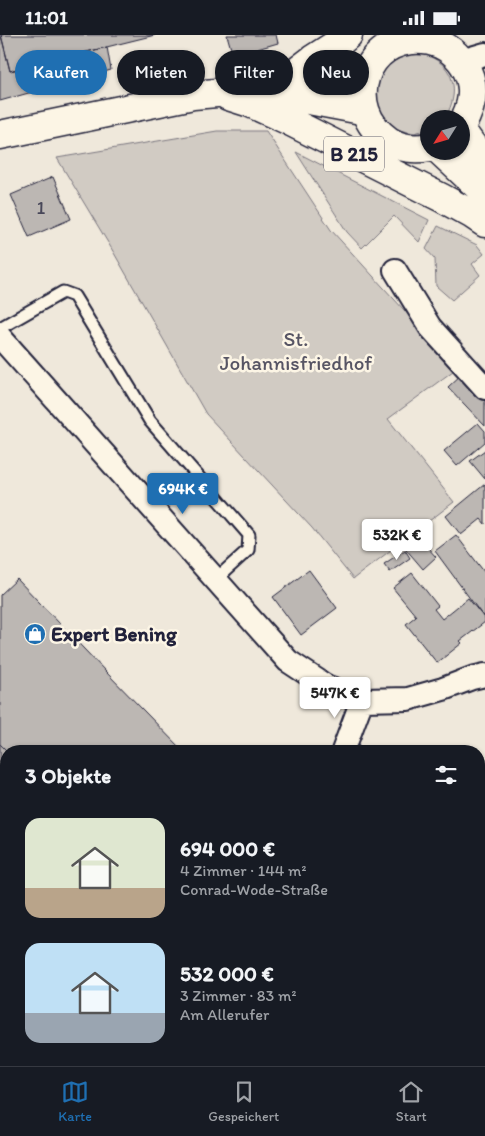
<!DOCTYPE html>
<html lang="de">
<head>
<meta charset="utf-8">
<style>
  :root { --surface:#171b24; --page:#20242c; --text:#f1f3f6; --muted:#9ea1a6; --line:#363941; --accent:#1f6fb2 }
  body { margin:0; font-family:Itim,sans-serif; background:var(--page); color:var(--text); height:100vh; display:flex; flex-direction:column; font-size:19px; white-space:nowrap }
  * { box-sizing:border-box; margin:0 }
  p { font-size:16px; color:var(--muted) }
  .icon { flex:none; width:28px; height:28px; fill:none; stroke:currentColor; stroke-width:2; stroke-linecap:round; stroke-linejoin:round }
  .map { position:relative; flex:1; overflow:hidden }
  .panel { position:absolute; left:0px; top:710px; width:485px; height:321px; display:flex; flex-direction:column; background:var(--surface); border-radius:20px 20px 0 0; box-shadow:0 1px 4px #0004 }
  .panel>* { flex:none }
  .top-card { position:absolute; left:15px; top:15px; width:455px; height:45px; display:flex; gap:10px }
  .needle { width:32px; rotate:233deg }
  .buttons { position:absolute; left:420px; top:75px; display:grid; gap:10px }
  .buttons a { display:grid; place-items:center; width:50px; height:50px; border-radius:50%; background:var(--surface); box-shadow:0 1px 4px #0004; font-size:25px }
  .price { position:absolute; translate:-50% -42px; padding:0 11px; border-radius:5px; background:#fff; color:#222; font-size:16px; line-height:32px; filter:drop-shadow(0 1px 2px #0008) }
  .price::after { content:''; position:absolute; left:50%; top:30px; width:15px; height:11px; margin-left:-8px; background:inherit; clip-path:polygon(0 0,100% 0,50% 100%) }
  .price.on { background:var(--accent); color:#fff }
  ul { padding:0; list-style:none }
  li { display:flex; align-items:center; gap:15px; height:125px; padding:0 25px }
  li span { display:grid; place-items:center; flex:none; width:140px; height:100px; border-radius:15px; color:#555 }
  li>.icon { margin-inline-start:auto }
  span .icon { width:60px; height:60px; fill:#fffc; stroke-width:1 }
  li b { font-size:21px }
  h2 { display:flex; justify-content:space-between; align-items:center; height:60px; padding:0 25px; font-size:21px }
  .pill { padding:0 18px; border-radius:22px; background:var(--surface); box-shadow:0 1px 4px #0004; font-size:18px; line-height:45px }
  .pill.on { background:var(--accent); color:#fff }
  .status { display:flex; justify-content:space-between; align-items:center; height:35px; padding:0 25px; background:var(--surface); direction:ltr }
  .status svg { height:14px; fill:currentColor }
  .tab-bar { display:flex; justify-content:space-around; align-items:center; height:70px; border-top:1px solid var(--line); background:var(--surface); font-size:14px; color:var(--muted) }
  .tab-bar a { display:grid; justify-items:center; gap:2px }
  .tab-bar .on { color:var(--accent) }
  .map>svg:first-child { display:block }
</style>
</head>
<body>
<div class="status"><b>11:01</b><svg viewBox="0 0 49 12"><path d="M0 12V9h3v3zM5 12V6h3v6zM10 12V3h3v9zM15 12V0h3v12zM26 1h20v11H26zM47 4h2v5h-2z"/></svg></div>
<div class="map">
<svg width="485" height="1031" viewBox="0 0 485 1031">
  <rect width="100%" height="100%" fill="#efe8db"/>
  <filter id="ink" filterUnits="userSpaceOnUse"><feTurbulence type="fractalNoise" baseFrequency=".02" numOctaves="2"/><feDisplacementMap in="SourceGraphic" scale="10" xChannelSelector="R" yChannelSelector="G"/><feConvolveMatrix kernelMatrix="1 2 1 2 8 2 1 2 1" color-interpolation-filters="sRGB"/></filter>
  <g filter="url(#ink)">
    <!-- green -->
    <path fill="#d1cbc3" stroke="#7a767f" d="M419,18C426,20 432,22 438,26C458,40 457,65 444,84H429V94L414,98L403,96L393,92L384,85L375,66L381,35L397,21Z
      M217,96H266L331,195L457,333L388,384L454,467L353,544L312,493L206,379L110,211L57,123Z
      M296,117L429,185L419,207L394,181L362,213L347,197Z
      M438,191L477,210L484,219L472,229L480,240L452,265L436,251L435,224L426,214Z
      M479,991L485,995V1031H318L321,1025H479Z"/>
    <!-- building -->
    <path fill="#bcb7b3" stroke="#22223b" d="M0,0H1L10,36L107,12L111,35L0,66Z
      M1,0H155L10,36Z
      M227,0H276L278,8L233,21Z
      M53,142L71,184L29,202L11,160Z
      M463,338L485,361V391L448,352Z
      M478,388L485,396V407L457,431L444,416Z
      M485,415V444L470,426Z
      M485,449V489L481,484L461,500L446,481Z
      M456,500L485,538V584L435,516Z
      M418,502L436,522L423,534L405,513Z
      M405,515L410,523L390,537L384,529Z
      M309,535L337,573L301,600L273,562Z
      M412,538L438,571L434,574L442,584L468,563L485,584V587L460,606L462,608L437,628L406,589L416,581L393,553Z
      M17,544L106,637L183,716H7L0,709V560Z
      M0,709L7,716L6,721L0,727Z
      M0,918L6,924V969L5,971L0,967Z
      M203,1025H277L275,1031H218Z"/>
    <g fill="none" stroke-linecap="round" stroke-linejoin="round">
      <!-- service casing -->
      <g stroke="#22223b" stroke-width="15">
        <path id="service" d="M0,293L63,257L74,261L150,386L249,500L248,515L215,545"/>
      </g>
      <!-- minor casing -->
      <g stroke="#22223b" stroke-width="26">
        <path id="minor" d="M461,26L485,19
          M395,235L430,292L485,353
          M0,302L288,626L326,651L362,665L408,664L443,654L472,643L485,640
          M343,716L362,665
          M27,1031L33,1025
          M312,1031L315,1025"/>
      </g>
      <!-- primary casing -->
      <g stroke="#22223b" stroke-width="31">
        <path id="primary" d="M283,47L313,24L341,6L348,0
          M272,57C302,65 334,69 365,76
          M228,61L250,68L285,84L442,163L473,180L485,188
          M461,95L482,124L485,131
          M0,100L193,60L263,54L283,47L366,39
          M429,112C415,115 400,113 389,106C340,73 364,0 423,5C440,6 455,16 464,30C477,51 473,71 461,91
          M440,116L485,158"/>
      </g>
      <!-- service -->
      <use href="#service" stroke="#fcf5e5" stroke-width="11"/>
      <!-- minor -->
      <use href="#minor" stroke="#fcf5e5" stroke-width="22"/>
      <!-- primary -->
      <use href="#primary" stroke="#fcf5e5" stroke-width="28"/>
    </g>
  </g>
  <!-- icons -->
  <defs>
    <g id="shop-disc" transform="scale(1.125)"><circle r="9.5" fill="#1f6fb2" stroke="#fcf5e5"/><path d="M-5-2.5h2.3a2.7 3.5 0 0 1 5.4 0H5L5.5 6h-11ZM-1.5-2.5h3a1.5 2.3 0 0 0-3 0Z" fill="#fff"/></g>
  </defs>
  <g fill-rule="evenodd">
    <use href="#shop-disc" x="35" y="599"/>
  </g>
  <g text-anchor="middle" stroke-width="5" stroke-linejoin="round" paint-order="stroke">
    <!-- number labels -->
    <g font-size="19" fill="#484759">
      <text x="41" y="179">1</text>
    </g>
    <!-- shield labels -->
    <rect fill="#fcf5e5" stroke="#63616e" stroke-width="1" x="324" y="101.5" width="60" height="35" rx="4"/>
    <g font-size="20" font-weight="bold" fill="#22223b">
      <text x="354" y="126">B 215</text>
    </g>
    <!-- park labels -->
    <g font-size="21" fill="#575564" stroke="#fcf5e5">
      <text x="296" y="311">St.<tspan x="296" dy="24">Johannisfriedhof</tspan></text>
    </g>
    <!-- poi labels -->
    <g font-size="21" font-weight="bold" fill="#22223b" stroke="#fcf5e5" text-anchor="start">
      <text x="51" y="606">Expert Bening</text>
    </g>
  </g>
</svg>
<div class="buttons">
<a><svg class="needle" viewBox="-14 -14 28 28"><path d="M0-13l5 13h-10z" fill="#e53935"/><path d="M0 13l5-13h-10z" fill="#9ea1a6"/></svg></a>
</div>
<b class="price on" style="left:183px;top:480px">694K €</b>
<b class="price" style="left:397px;top:526px">532K €</b>
<b class="price" style="left:335px;top:684px">547K €</b>
<div class="top-card">
<a class="pill on">Kaufen</a>
<a class="pill">Mieten</a>
<a class="pill">Filter</a>
<a class="pill">Neu</a>
</div>
<section class="panel">
<h2>3 Objekte<svg class="icon" aria-label="filters" viewBox="0 0 24 24"><path d="M4 7h16M4 17h16"/><circle cx="9" cy="7" r="2"/><circle cx="15" cy="17" r="2"/></svg></h2>
<ul>
<li><span style="background:linear-gradient(#dfe7d0 70%,#b9a48a 0)"><svg class="icon" aria-label="home" viewBox="0 0 24 24"><path d="M3 11l9-7 9 7M6 9v11h12V9"/></svg></span><div><b>694 000 €</b><p>4 Zimmer · 144 m²</p><p>Conrad-Wode-Straße</p></div></li>
<li><span style="background:linear-gradient(#bfe0f5 70%,#9aa5b1 0)"><svg class="icon" aria-label="home" viewBox="0 0 24 24"><path d="M3 11l9-7 9 7M6 9v11h12V9"/></svg></span><div><b>532 000 €</b><p>3 Zimmer · 83 m²</p><p>Am Allerufer</p></div></li>
</ul>
</section>
</div>
<nav class="tab-bar">
<a class="on"><svg class="icon" aria-label="map" viewBox="0 0 24 24"><path d="M3 6l6-2 6 2 6-2v14l-6 2-6-2-6 2zM9 4v14M15 6v14"/></svg>Karte</a>
<a><svg class="icon" aria-label="saved" viewBox="0 0 24 24"><path d="M7 4h10v16l-5-4-5 4z"/></svg>Gespeichert</a>
<a><svg class="icon" aria-label="home" viewBox="0 0 24 24"><path d="M3 11l9-7 9 7M6 9v11h12V9"/></svg>Start</a>
</nav>
</body>
</html>
